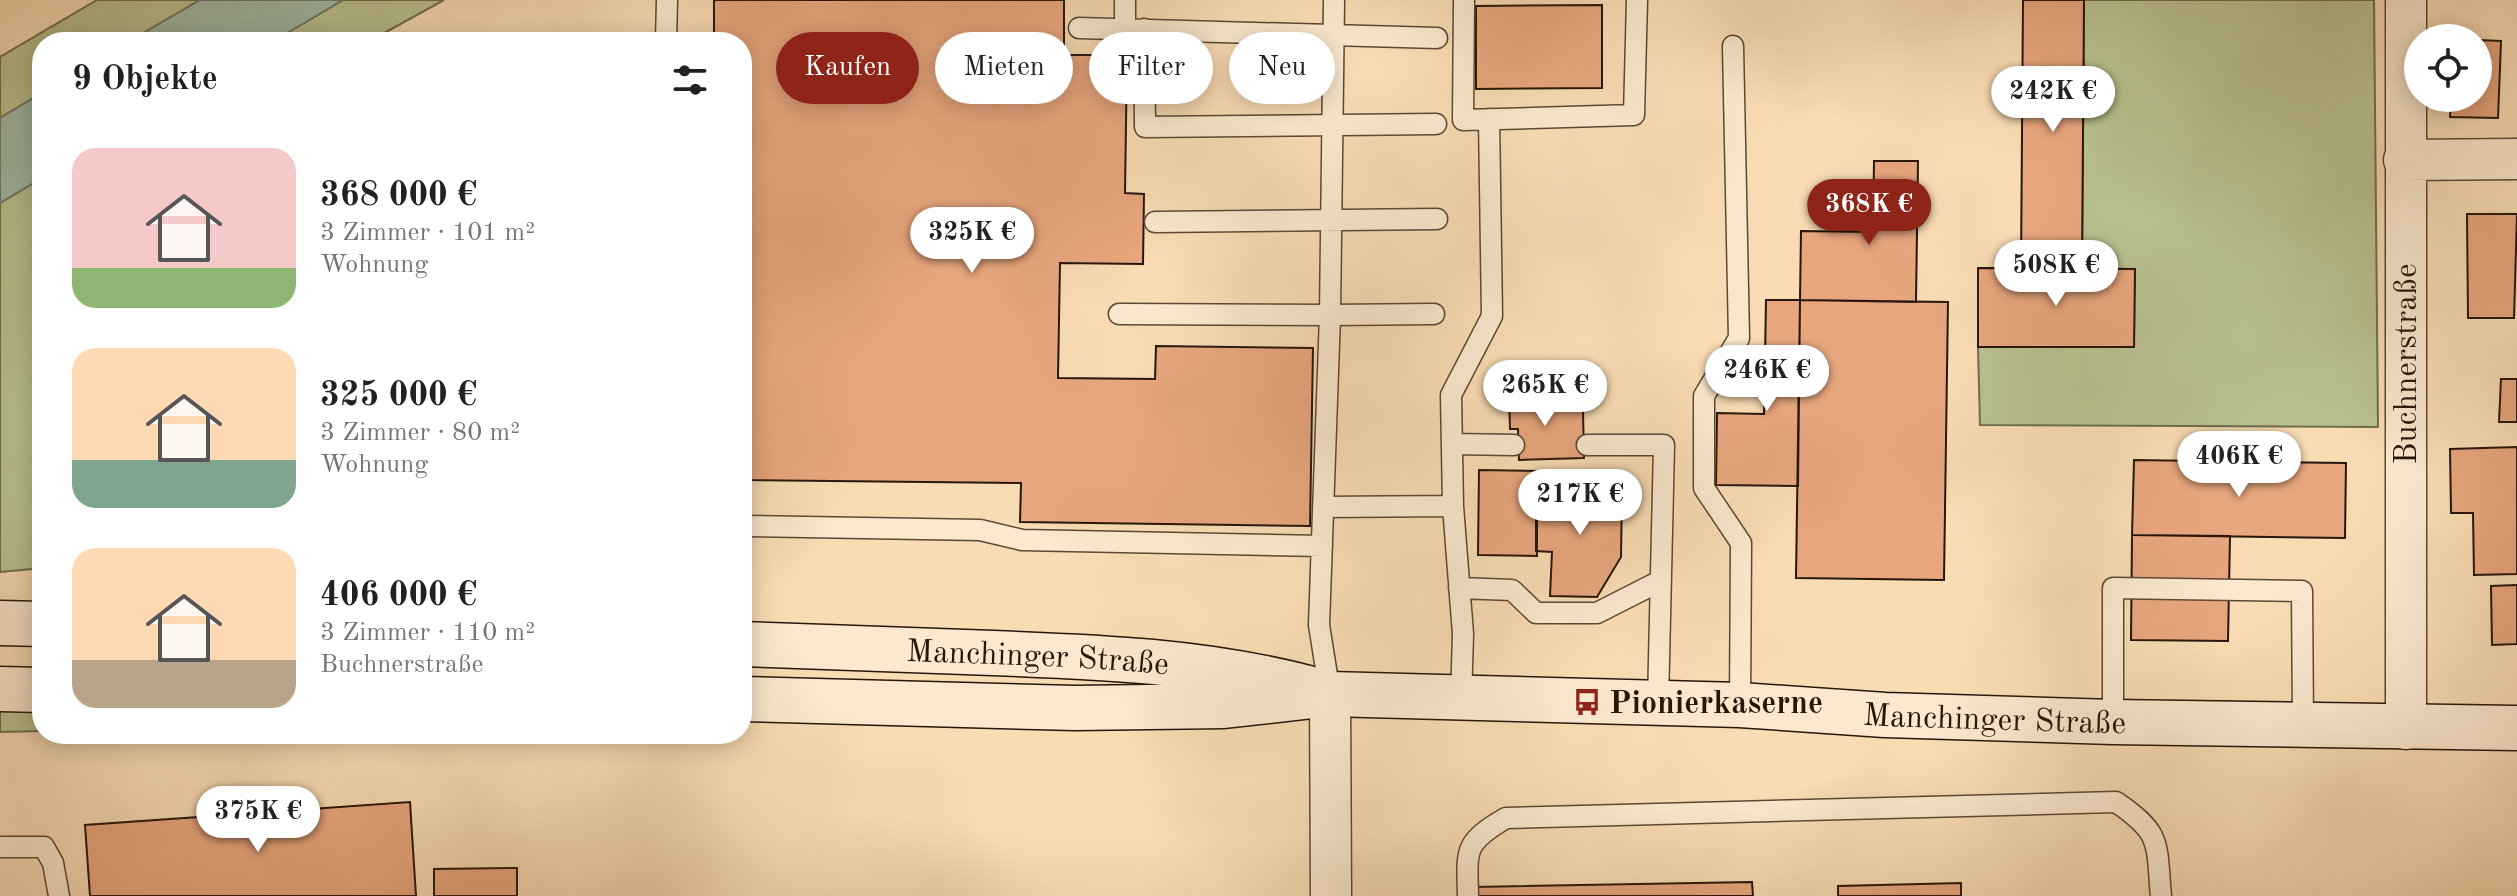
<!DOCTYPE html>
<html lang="de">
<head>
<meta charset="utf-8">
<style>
  :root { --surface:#fff; --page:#f2f2f2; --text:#202124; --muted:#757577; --accent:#8f2418 }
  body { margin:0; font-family:"Old Standard TT",serif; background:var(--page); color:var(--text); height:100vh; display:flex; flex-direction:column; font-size:30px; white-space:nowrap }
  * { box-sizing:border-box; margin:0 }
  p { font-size:26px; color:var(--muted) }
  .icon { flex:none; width:44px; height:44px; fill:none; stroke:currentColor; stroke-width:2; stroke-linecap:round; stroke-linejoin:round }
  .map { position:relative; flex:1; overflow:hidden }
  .drawer { position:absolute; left:32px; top:32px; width:720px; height:712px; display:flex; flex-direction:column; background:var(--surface); border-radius:32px; box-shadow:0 4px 20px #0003 }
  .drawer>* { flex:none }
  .top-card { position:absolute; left:776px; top:32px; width:760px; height:72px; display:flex; gap:16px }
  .controls { position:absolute; left:2404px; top:24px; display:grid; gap:16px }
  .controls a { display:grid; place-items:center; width:88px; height:88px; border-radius:50%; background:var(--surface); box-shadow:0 4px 20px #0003; font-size:40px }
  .price { position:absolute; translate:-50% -68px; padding:0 18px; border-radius:28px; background:#fff; color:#222; font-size:26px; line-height:52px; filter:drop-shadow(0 2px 4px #0008) }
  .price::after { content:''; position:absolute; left:50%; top:48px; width:24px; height:18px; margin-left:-12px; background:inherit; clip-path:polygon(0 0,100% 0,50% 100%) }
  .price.active { background:var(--accent); color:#fff }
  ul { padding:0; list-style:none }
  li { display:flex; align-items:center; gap:24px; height:200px; padding:0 40px }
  li span { display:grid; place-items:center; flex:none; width:224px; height:160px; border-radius:24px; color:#555 }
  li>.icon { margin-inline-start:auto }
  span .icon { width:96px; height:96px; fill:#fffc; stroke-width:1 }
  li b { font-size:34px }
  h2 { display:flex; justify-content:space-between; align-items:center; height:96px; padding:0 40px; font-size:34px }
  .chip { padding:0 28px; border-radius:36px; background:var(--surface); box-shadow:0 4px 20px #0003; font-size:28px; line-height:72px }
  .chip.active { background:var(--accent); color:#fff }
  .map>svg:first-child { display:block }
</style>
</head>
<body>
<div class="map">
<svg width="2517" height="896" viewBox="0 0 2517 896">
  <rect width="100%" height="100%" fill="#f9dcb4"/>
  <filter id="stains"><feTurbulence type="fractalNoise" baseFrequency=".0025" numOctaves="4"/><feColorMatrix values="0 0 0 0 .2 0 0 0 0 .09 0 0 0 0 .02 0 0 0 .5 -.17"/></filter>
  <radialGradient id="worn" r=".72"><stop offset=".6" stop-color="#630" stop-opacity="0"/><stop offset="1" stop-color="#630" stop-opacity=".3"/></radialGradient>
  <!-- green -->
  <path fill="#b9c290" stroke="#706c4e" stroke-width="2" d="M97,0H200L128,42H42V93L0,118V57Z
    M343,0H444L368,42H272Z
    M2084,0H2374L2378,427L1980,425L1978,347H2134L2135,269H2082Z
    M42,178V568L0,572V203Z
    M0,707H42V731L0,732Z"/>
  <!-- water -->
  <path fill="#9ebcaa" stroke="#6e7a6a" stroke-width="2" d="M200,0H343L272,42H128Z
    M42,93V178L0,203V118Z"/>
  <!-- building -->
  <path fill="#e8a67e" stroke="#26160b" stroke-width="2" d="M714,0H1064V55H1127L1125,193L1144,194L1143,264L1060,263L1058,378L1155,379L1156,346L1313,348L1310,526L1020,522L1021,483L742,480V42H714Z
    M2023,0H2084L2082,269L2021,268Z
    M1602,5V88L1476,89V6Z
    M2478,40L2501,41L2498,118L2450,117L2451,98H2478Z
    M1874,161H1918L1916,302L1800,300L1801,231L1873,232Z
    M2467,214H2517L2514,318H2468Z
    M1978,268L2135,269L2134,347H1978Z
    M1766,300H1800L1798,486L1716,485L1717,413L1764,414Z
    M1800,300L1948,302L1944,580L1796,578Z
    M2501,379H2517V422H2499Z
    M1547,391L1548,411L1583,410L1584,458L1519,460L1518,429H1510L1509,392Z
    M2517,447V574L2474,575L2473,513H2451L2450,449Z
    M2134,460L2346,463L2345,538L2132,535Z
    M1479,470L1537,471V556L1478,555Z
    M1536,488L1622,489L1621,557L1597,597L1550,596L1552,552L1536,551Z
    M2132,535L2230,536L2228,641L2131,640Z
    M2517,585V644L2492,645L2491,586Z
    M410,802L416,896H90L85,825Z
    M517,868V896H434V869Z
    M1752,882L1753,896H1474V887Z
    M1961,883V896H1838V886Z"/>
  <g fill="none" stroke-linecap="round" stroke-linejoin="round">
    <!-- lane casing -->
    <g stroke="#5b4835" stroke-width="23">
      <path id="lane" d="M1334,0L1330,315L1434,314
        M1464,0L1463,120L1634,115L1637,0
        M1079,28L1437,38
        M1125,29V0
        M1144,29L1145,127L1436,124
        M666,42L667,0
        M1733,46L1739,338L1704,396V488L1741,543L1740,705
        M1155,222L1437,219
        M1119,314L1330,315L1319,625L1330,694
        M1452,444L1514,445
        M1587,445H1664L1658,703
        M1323,507L1453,506
        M742,526L980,530L1022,540L1322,546
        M1459,588L1512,590L1536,613H1597L1660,581
        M1461,700L1463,634L1453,506L1451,395L1492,316L1489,119
        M2113,722V588L2302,591L2303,726
        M0,847H44L53,863L59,896
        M1468,896C1467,850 1463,843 1506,818L2116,802C2163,834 2156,843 2161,896"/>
    </g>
    <!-- street casing -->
    <g stroke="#5b4835" stroke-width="43">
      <path id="street" d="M2406,0V729
        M2404,160L2517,159
        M1330,694L1331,896"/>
    </g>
    <!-- secondary casing -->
    <g stroke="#26160b" stroke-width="47">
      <g id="secondary">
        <path d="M0,623L42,624"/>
        <path id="s1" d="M742,644C826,647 909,650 993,653C1100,657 1205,661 1308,688"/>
        <path d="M0,689L42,690"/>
        <path id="s2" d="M742,699L1075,708L1224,706L1330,694L1740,705L1885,715L2113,722L2517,728"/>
      </g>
    </g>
    <!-- lane -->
    <use href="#lane" stroke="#fbe8ce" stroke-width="20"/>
    <!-- street -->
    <use href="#street" stroke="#fbe8ce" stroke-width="40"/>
    <!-- secondary -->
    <use href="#secondary" stroke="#fbe8ce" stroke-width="44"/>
  </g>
  <!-- icons -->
  <defs>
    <g id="bus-bare" transform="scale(2.16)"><path d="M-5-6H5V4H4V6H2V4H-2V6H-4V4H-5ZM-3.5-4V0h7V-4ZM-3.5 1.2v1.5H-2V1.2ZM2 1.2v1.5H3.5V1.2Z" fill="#8f2418" stroke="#fbe8ce" stroke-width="2.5" paint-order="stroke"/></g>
  </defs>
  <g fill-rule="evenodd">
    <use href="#bus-bare" x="1587" y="702"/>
  </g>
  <g text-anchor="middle" stroke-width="6" stroke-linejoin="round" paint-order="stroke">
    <!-- street labels -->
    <g font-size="32" fill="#26160b" stroke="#fbe8ce">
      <text transform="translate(2405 364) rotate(-90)" y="11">Buchnerstraße</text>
      <text dy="11" stroke="none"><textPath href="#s1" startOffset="296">Manchinger Straße</textPath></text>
      <text dy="11" stroke="none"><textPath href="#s2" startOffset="1254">Manchinger Straße</textPath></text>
    </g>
    <!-- poi labels -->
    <g font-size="32" font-weight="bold" fill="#26160b" stroke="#fbe8ce" text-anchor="start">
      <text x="1609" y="713">Pionierkaserne</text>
    </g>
  </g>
  <rect width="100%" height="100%" filter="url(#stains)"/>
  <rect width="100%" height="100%" fill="url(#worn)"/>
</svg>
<div class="controls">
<a><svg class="icon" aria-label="locate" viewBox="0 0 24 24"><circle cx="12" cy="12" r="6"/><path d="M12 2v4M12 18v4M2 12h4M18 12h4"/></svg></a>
</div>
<b class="price" style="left:2053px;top:134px">242K €</b>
<b class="price active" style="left:1869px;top:247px">368K €</b>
<b class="price" style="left:972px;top:275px">325K €</b>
<b class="price" style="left:2056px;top:308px">508K €</b>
<b class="price" style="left:1767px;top:413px">246K €</b>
<b class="price" style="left:1545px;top:428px">265K €</b>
<b class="price" style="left:2239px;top:499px">406K €</b>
<b class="price" style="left:1580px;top:537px">217K €</b>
<b class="price" style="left:258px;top:854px">375K €</b>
<div class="top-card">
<a class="chip active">Kaufen</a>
<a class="chip">Mieten</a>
<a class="chip">Filter</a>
<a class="chip">Neu</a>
</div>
<section class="drawer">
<h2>9 Objekte<svg class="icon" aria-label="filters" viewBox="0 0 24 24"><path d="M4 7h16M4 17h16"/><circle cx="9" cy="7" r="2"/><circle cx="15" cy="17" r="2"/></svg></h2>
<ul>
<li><span style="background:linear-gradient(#f6c9c9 75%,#8fb573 0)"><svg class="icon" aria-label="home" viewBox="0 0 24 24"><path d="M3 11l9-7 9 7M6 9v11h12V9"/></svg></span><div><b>368 000 €</b><p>3 Zimmer · 101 m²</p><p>Wohnung</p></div></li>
<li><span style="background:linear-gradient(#ffd9b3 70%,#7fa58c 0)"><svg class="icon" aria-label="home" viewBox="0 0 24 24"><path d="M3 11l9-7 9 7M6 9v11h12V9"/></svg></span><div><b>325 000 €</b><p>3 Zimmer · 80 m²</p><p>Wohnung</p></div></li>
<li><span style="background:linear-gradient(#ffd9b3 70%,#b9a48a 0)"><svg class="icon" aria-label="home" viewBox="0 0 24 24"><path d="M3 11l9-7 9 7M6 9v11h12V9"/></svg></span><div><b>406 000 €</b><p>3 Zimmer · 110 m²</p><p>Buchnerstraße</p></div></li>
</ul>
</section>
</div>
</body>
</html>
